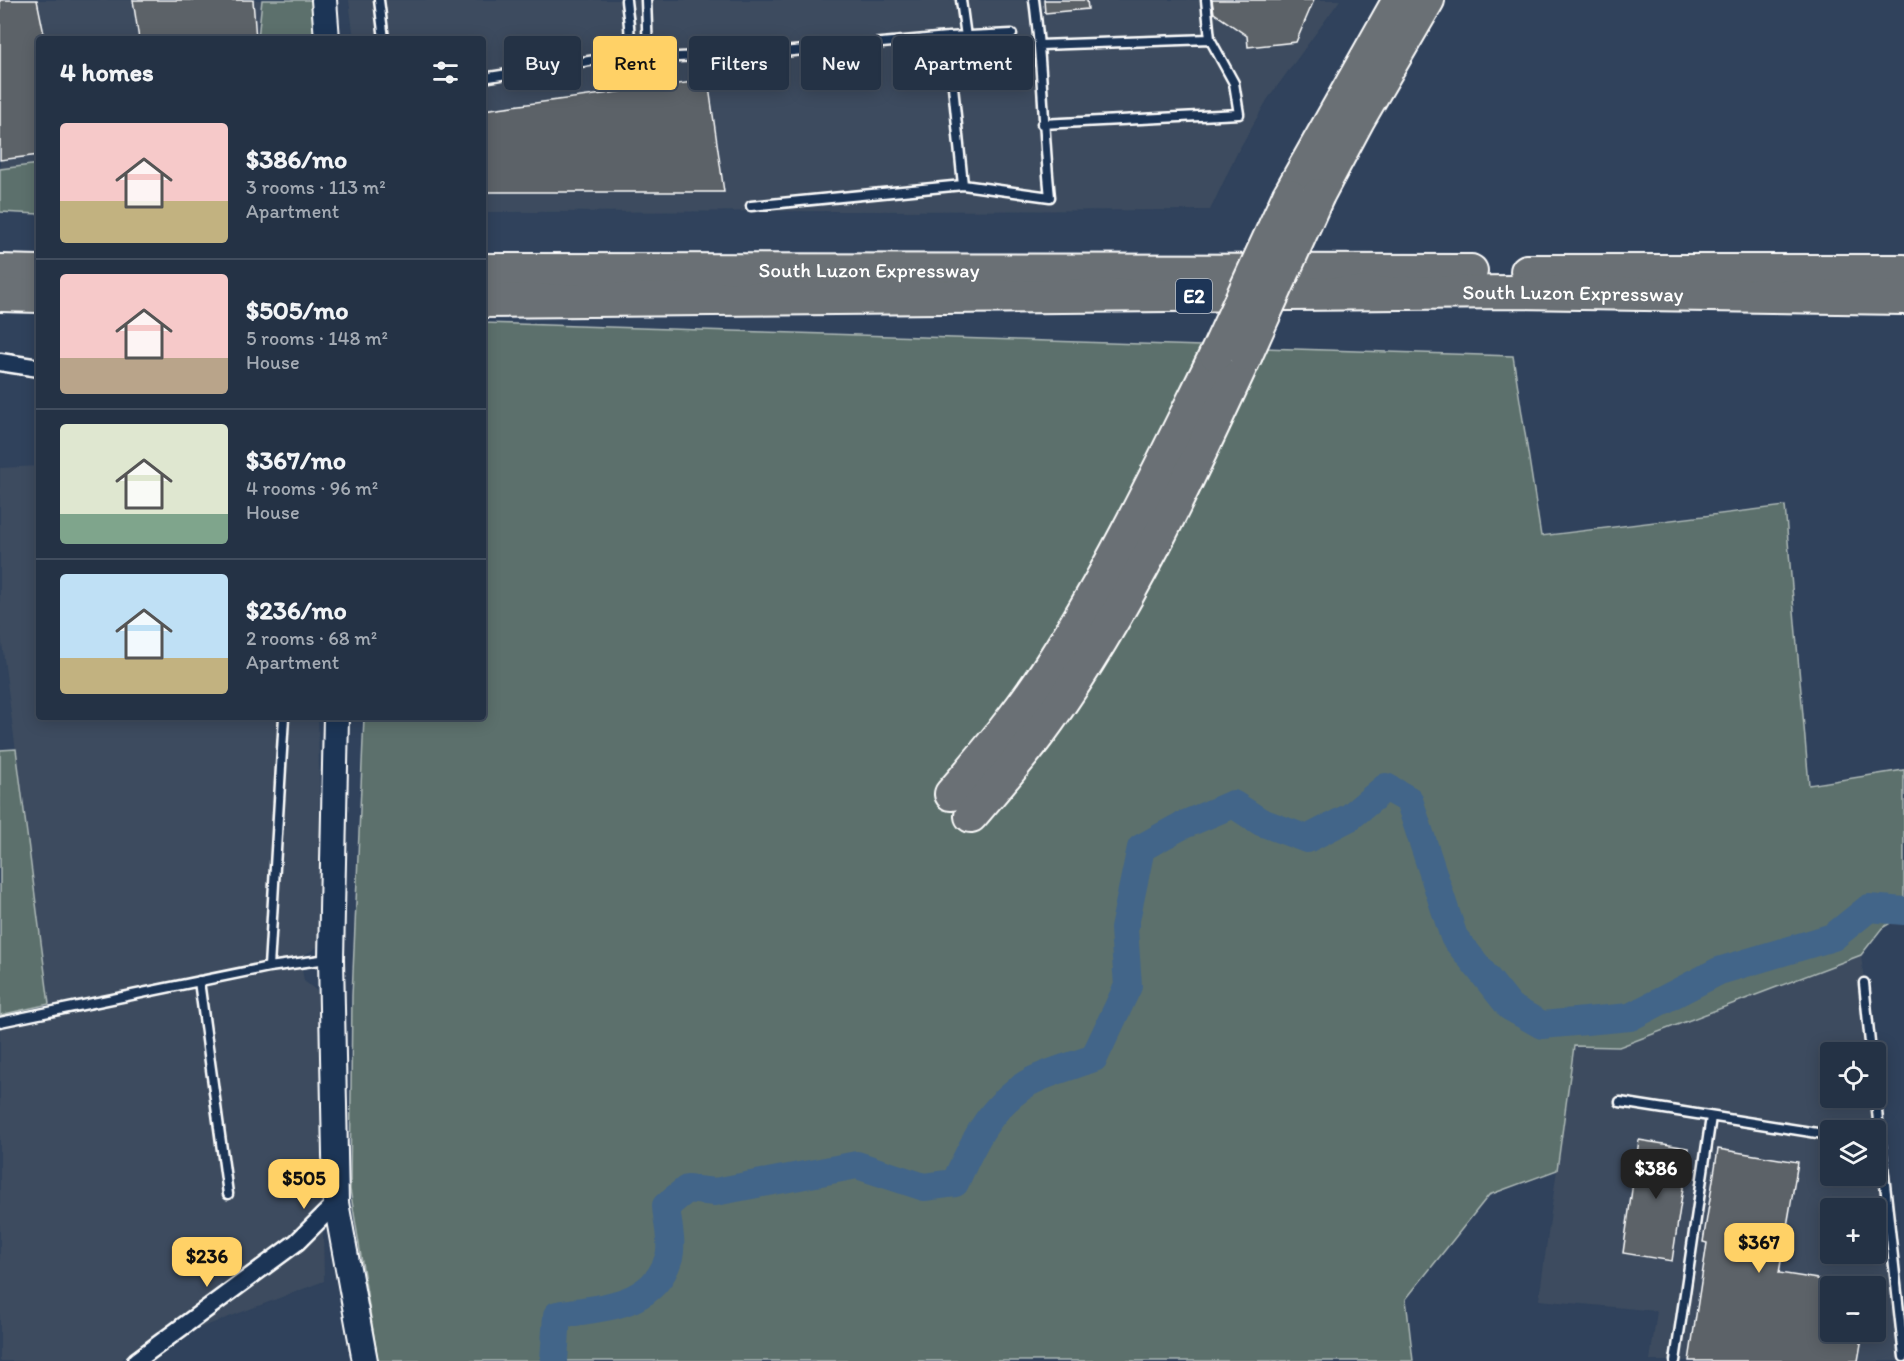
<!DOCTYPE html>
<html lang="en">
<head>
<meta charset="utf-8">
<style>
  :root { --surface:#243245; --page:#303e50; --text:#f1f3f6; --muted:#a3aab3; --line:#414d5e; --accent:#ffd166 }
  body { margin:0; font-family:Itim,sans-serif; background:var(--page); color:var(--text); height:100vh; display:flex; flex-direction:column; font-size:22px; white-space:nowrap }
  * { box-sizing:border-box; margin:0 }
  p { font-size:20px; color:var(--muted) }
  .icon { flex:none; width:33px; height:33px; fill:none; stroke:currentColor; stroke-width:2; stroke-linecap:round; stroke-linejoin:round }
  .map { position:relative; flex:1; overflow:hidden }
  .panel { position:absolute; left:36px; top:36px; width:450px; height:684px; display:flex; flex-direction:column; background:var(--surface); border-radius:6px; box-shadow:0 3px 15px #0003,0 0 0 2px var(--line) }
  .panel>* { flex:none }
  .guide { position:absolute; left:504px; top:36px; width:570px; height:54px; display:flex; gap:12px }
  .buttons { position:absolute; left:1820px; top:1042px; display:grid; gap:12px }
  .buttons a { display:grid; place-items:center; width:66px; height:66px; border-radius:6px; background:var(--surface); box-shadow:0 3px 15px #0003,0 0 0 2px var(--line); font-size:30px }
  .price { position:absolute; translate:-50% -51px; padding:0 14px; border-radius:12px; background:var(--accent); color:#111; font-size:20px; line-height:39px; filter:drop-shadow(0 2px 3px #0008) }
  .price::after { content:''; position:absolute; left:50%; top:36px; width:18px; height:14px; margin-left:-9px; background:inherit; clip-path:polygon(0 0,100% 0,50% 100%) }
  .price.selected { background:#222; color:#fff }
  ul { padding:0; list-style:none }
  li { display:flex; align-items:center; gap:18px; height:150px; padding:0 24px }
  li+li { border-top:2px solid var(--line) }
  li span { display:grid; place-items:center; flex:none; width:168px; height:120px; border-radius:6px; color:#555 }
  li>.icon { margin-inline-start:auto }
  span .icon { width:72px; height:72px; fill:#fffc; stroke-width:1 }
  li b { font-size:26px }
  h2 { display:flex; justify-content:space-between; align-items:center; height:72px; padding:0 24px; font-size:26px }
  .tag { padding:0 21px; border-radius:6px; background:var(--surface); box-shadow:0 3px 15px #0003,0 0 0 2px var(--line); font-size:21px; line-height:54px }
  .tag.selected { background:var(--accent); color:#111 }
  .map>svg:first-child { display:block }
</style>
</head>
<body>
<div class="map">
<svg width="1904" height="1361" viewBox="0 0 1904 1361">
  <rect width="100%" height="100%" fill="#30425c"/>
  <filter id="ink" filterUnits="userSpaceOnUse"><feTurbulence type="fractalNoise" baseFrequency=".0167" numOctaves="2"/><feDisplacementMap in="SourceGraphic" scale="12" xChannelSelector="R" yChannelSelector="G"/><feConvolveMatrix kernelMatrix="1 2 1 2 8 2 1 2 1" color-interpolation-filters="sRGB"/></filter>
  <g filter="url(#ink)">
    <!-- built -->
    <path fill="#3d4c5f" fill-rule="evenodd" d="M0,0H263L259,39H39V164L0,169Z
      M349,0H1340L1267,100L1238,151L1210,210L483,212V39H354Z
      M39,466V717H318L322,944L300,958L304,981L318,992L324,1281L126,1356L120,1361H0V1018L49,1009L0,627V468Z
      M1861,955L1872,1053H1830V1098H1875V1081L1904,1336V1361H1650L1657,1311L1539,1300L1574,1046L1619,1047ZM1830,1131H1875V1176H1830ZM1830,1209H1875V1254H1830ZM1830,1287H1875V1332H1830Z"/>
    <!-- green -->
    <path fill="#5b706c" stroke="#adb8b6" stroke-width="1.5" d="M262,0H314L317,39H258Z
      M39,164V214L0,212V169Z
      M483,323L1513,356L1541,536L1785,506L1809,785L1904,770V917L1902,916L1882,928L1861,955L1619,1047L1574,1046L1557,1170L1489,1195L1406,1299L1413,1361H378L350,1189L352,996L364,717H483Z
      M16,749L49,1004L0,1015V750Z"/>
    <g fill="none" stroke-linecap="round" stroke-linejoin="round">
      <!-- river -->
      <path stroke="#436589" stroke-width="28" d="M554,1361L557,1315C601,1307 654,1308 669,1257C673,1243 667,1221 666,1206L687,1189L715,1192L857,1165L924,1187L955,1183C973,1143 989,1107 1028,1083C1047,1072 1073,1066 1094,1058L1128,986L1124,929L1141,848L1181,826L1233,804L1261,822L1307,839L1350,817L1386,787L1409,800L1454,937L1510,1007L1542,1025L1630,1017L1719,971L1833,937L1869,908L1904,911"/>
    </g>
    <!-- building -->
    <path fill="#5c6267" stroke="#fff" stroke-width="1.5" d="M0,0H37L45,39H39V155L0,160Z
      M133,0H253L256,39H139Z
      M1044,0H1087L1088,9L1045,13Z
      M1212,0H1314L1296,42L1248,47L1247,36L1214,13Z
      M708,80L724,192H483V110Z
      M1639,1140L1689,1148L1672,1261L1623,1253Z
      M1718,1149L1798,1162L1779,1273L1830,1281V1332H1863L1858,1361H1689L1707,1243L1703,1242Z"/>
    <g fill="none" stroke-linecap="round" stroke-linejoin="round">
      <!-- lane casing -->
      <g stroke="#fff" stroke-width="13">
        <path id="lane" d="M379,0L384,39
          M646,0L648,52L658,58L782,52L948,37L1012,34
          M961,0L966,37
          M1206,0L1210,39
          M948,37L963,185
          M1040,45L1210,39L1234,83L1239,114L1042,124
          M483,78L620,56C636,45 627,17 626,0
          M751,206L963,185L1050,197C1043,131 1043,65 1034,0
          M269,967L284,717
          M199,981L228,1194
          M1864,983L1871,1053
          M0,1022L269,967L328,959
          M1875,1093L1904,1357
          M1620,1102L1830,1135
          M1675,1361L1711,1117"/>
      </g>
      <!-- street casing -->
      <g stroke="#fff" stroke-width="21">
        <path id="street" d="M0,362L39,368
          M136,1361L297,1242L336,1203"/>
      </g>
      <!-- secondary casing -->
      <g stroke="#fff" stroke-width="28">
        <path id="secondary" d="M324,0L327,39
          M336,717L331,959L336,1203L365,1361"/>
      </g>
      <!-- highway casing -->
      <g stroke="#fff" stroke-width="36">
        <g id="highway">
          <path d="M1289,195L1399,0"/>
          <path d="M1318,195L1358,120L1428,0"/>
          <path id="s1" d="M483,270L1471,271"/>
          <path d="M0,271L39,272"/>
          <path d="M1527,271H1904"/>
          <path d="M0,295L39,296"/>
          <path id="s2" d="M483,301L1514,292L1904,298"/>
          <path d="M951,794C986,753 1021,711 1051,664C1114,566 1164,459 1216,354"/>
          <path d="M971,816C997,785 1025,754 1049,720C1129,608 1188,480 1246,355"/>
        </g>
      </g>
      <!-- lane -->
      <use href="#lane" stroke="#1d3557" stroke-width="8"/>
      <!-- street -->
      <use href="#street" stroke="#1d3557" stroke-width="16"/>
      <!-- secondary -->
      <use href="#secondary" stroke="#1d3557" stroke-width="24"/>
      <!-- highway -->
      <use href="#highway" stroke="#6a7074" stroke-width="32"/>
      <!-- highway-bridge casing -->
      <g stroke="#fff" stroke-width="36" stroke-linecap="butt">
        <path id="highway-bridge" d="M1216,354L1289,195
          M1246,355L1318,195"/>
      </g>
      <!-- highway-bridge -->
      <use href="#highway-bridge" stroke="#6a7074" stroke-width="32"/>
    </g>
  </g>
  <g text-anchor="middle" stroke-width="4.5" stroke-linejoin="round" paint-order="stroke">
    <!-- shield labels -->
    <rect fill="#1d3557" stroke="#bbc2cd" stroke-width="1.5" x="1176" y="279" width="36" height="34" rx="4.5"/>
    <g font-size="20" font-weight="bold" fill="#fff">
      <text x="1194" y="303">E2</text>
    </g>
    <!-- street labels -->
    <g font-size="21" fill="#fff" stroke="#1d3557">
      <text dy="7" stroke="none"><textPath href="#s1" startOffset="386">South Luzon Expressway</textPath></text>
      <text dy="7" stroke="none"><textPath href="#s2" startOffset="1090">South Luzon Expressway</textPath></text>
    </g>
  </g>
</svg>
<div class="buttons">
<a><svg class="icon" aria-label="locate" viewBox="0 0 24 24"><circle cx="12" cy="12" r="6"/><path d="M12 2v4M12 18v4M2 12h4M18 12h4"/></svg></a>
<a><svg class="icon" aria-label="layers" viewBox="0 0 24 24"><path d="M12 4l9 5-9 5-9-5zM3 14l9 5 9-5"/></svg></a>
<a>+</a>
<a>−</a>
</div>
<b class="price selected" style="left:1656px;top:1200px">$386</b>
<b class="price" style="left:304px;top:1210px">$505</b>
<b class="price" style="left:1759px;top:1274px">$367</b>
<b class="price" style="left:207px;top:1288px">$236</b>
<div class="guide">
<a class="tag">Buy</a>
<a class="tag selected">Rent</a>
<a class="tag">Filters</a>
<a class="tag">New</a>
<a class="tag">Apartment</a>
</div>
<section class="panel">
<h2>4 homes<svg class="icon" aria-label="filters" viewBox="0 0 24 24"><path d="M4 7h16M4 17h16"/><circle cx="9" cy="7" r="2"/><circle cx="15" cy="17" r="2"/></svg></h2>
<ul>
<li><span style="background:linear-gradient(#f6c9c9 65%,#c2b280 0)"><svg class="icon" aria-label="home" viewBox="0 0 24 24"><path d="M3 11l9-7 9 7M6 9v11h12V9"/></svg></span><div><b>$386/mo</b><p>3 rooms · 113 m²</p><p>Apartment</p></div></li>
<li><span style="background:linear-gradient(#f6c9c9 70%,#b9a48a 0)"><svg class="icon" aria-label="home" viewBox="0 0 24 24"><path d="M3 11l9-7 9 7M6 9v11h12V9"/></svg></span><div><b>$505/mo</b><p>5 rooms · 148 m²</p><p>House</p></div></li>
<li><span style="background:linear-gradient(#dfe7d0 75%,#7fa58c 0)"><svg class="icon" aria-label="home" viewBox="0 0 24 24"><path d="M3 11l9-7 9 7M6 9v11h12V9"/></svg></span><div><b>$367/mo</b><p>4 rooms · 96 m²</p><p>House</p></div></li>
<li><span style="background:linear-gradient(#bfe0f5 70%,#c2b280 0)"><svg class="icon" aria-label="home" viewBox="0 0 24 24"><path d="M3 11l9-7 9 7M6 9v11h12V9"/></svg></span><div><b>$236/mo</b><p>2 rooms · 68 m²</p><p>Apartment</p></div></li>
</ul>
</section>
</div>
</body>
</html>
